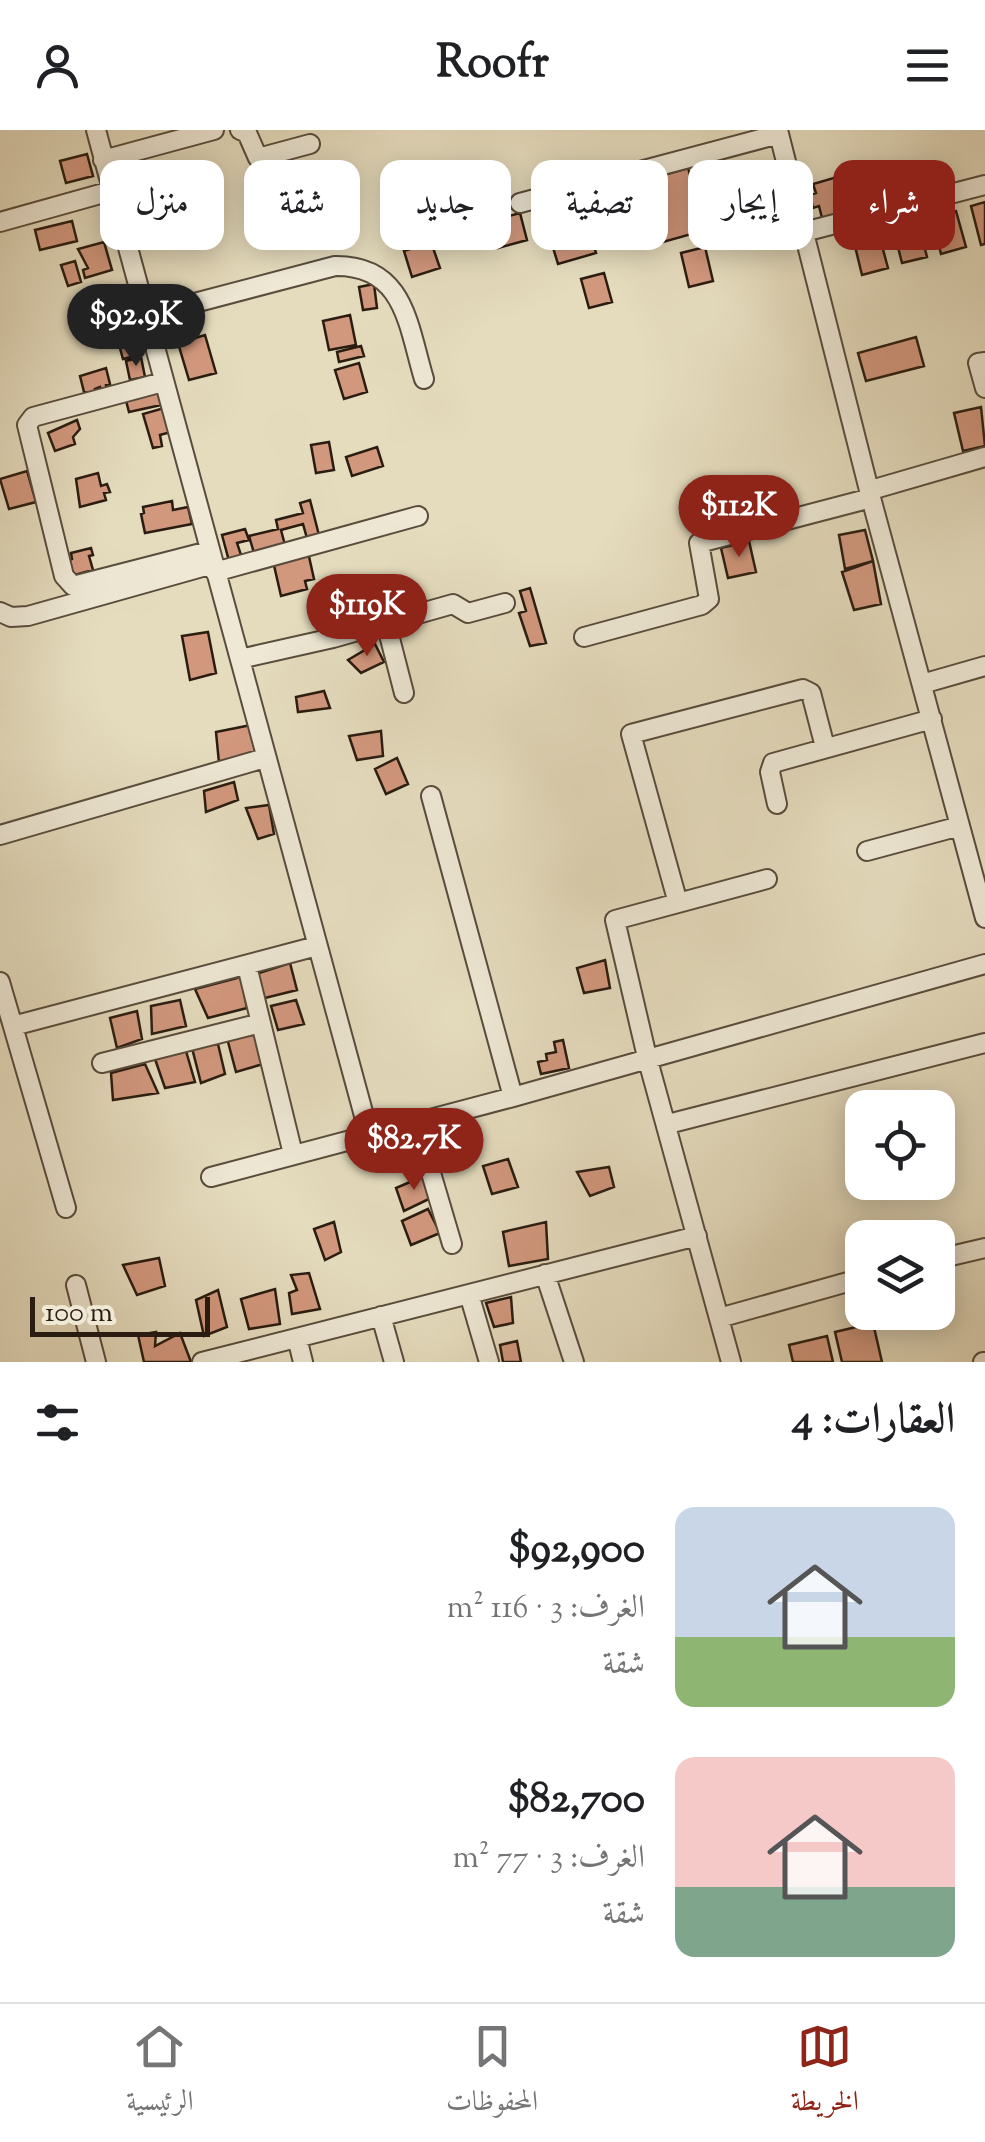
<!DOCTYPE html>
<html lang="ar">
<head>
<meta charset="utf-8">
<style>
  :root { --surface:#fff; --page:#f2f2f2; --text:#202124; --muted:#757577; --line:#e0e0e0; --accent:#8f2418 }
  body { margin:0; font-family:"Sorts Mill Goudy",Amiri,serif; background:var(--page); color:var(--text); direction:rtl; height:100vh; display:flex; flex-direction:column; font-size:38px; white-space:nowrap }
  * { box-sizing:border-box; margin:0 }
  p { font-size:32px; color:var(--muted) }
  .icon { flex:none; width:55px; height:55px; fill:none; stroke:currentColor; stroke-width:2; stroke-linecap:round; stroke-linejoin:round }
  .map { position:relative; height:1232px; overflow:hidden; direction:ltr }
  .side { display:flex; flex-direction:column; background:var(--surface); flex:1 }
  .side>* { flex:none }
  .top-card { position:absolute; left:30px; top:30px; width:925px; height:90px; direction:rtl; display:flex; gap:20px }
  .controls { position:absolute; left:845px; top:960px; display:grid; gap:20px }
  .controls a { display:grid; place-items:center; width:110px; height:110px; border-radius:20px; background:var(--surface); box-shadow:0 5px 25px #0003; font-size:50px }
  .scale { position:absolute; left:30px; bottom:25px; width:180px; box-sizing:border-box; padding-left:10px; border:5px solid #2a1c10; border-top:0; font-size:28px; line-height:35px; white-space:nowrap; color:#2a1c10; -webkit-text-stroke:8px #eee8d5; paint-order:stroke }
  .price { position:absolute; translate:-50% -85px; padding:0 22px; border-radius:35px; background:var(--accent); color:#fff; font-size:32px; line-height:65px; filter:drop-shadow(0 2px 5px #0008) }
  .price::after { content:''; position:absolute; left:50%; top:60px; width:30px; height:22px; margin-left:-15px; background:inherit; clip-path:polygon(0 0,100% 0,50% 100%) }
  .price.selected { background:#222; color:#fff }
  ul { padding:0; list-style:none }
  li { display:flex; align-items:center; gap:30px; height:250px; padding:0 30px }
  li span { display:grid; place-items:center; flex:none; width:280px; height:200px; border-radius:20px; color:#555 }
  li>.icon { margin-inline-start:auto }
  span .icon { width:120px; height:120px; fill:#fffc; stroke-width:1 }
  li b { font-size:42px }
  h2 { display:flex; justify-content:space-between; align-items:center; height:120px; padding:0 30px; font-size:42px }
  .tag { padding:0 35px; border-radius:20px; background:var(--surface); box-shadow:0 5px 25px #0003; font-size:35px; line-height:90px }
  .tag.selected { background:var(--accent); color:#fff }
  header { display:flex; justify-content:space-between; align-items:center; height:130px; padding:0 30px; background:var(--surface); font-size:45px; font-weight:800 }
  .tabs { display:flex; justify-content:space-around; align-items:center; height:140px; border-top:2px solid var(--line); background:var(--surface); font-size:28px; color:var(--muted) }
  .tabs a { display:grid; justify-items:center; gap:5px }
  .tabs .selected { color:var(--accent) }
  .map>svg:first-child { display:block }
</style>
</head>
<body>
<header><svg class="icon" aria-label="menu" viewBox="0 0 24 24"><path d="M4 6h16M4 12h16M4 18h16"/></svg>Roofr<svg class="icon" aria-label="person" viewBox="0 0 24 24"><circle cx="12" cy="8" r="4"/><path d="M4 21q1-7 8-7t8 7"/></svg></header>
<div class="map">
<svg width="985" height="1232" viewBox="0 0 985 1232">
  <rect width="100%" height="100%" fill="#e5dcbe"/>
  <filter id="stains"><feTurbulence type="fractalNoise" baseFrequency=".002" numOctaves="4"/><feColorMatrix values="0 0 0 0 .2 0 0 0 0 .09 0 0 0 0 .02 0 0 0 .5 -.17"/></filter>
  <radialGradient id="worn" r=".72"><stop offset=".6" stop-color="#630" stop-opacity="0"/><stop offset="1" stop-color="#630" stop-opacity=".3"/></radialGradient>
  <!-- building -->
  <path fill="#d2987e" stroke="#2a1c10" stroke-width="2.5" d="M87,24L93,46L66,53L60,31Z
    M688,38L706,100L663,112L646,50Z
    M837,47L847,85L823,92L819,76L813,78L810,65L816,63L813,54Z
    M579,67L596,123L558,134L541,78Z
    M985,72V114L981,115L971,76Z
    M956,81L966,117L941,124L932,88Z
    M520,83L527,110L498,118L491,91Z
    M72,91L77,111L40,120L35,100Z
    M918,91L927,127L902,133L893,97Z
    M878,101L888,138L862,145L853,108Z
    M104,112L112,140L85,148L83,140L88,138L78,119Z
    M431,112L440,138L412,147L404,121Z
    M705,117L713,151L689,157L681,123Z
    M75,131L81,152L68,156L61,135Z
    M604,143L612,172L589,178L581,149Z
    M374,154L377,178L363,180L359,157Z
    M109,158L116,184L96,189L90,163Z
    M350,185L356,215L329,220L323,191Z
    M135,194L143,224L123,229L115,200Z
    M205,205L216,243L189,250L178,213Z
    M916,207L924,236L866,251L858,223Z
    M361,216L364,226L339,232L337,222Z
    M141,227L145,247L130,250L126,231Z
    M359,233L367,262L344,269L335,240Z
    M106,238L110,254L106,255L107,261L101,263L100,257L95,259L97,263L84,262L80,246Z
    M157,260L161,275L129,282L125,267Z
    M981,277L985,316L963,321L954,283Z
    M164,278L171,302L160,305L162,316L153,318L143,284Z
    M77,290L80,299L73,307L75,314L55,321L48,303Z
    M329,312L334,340L316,343L311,315Z
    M377,317L383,336L352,346L346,327Z
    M27,341L36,372L9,379L0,349Z
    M98,343L101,356L107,354L110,362L104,363L106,370L80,377L76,349Z
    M310,370L320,409L308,412L303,394L281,400L285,415L254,423L249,406L278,399L276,390L303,383L300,373Z
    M172,371L173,380L188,377L192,394L145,403L141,384L144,383L143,377Z
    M245,399L249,410L237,413L242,428L229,431L222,405Z
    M865,400L873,431L845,439L839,405Z
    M749,411L756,442L728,448L721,418Z
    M91,418L93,425L89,426L93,440L71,446L67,431L72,429L71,423Z
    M308,422L314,449L305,451L307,459L281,466L273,431Z
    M873,431L881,474L854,480L842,442Z
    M530,458L546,513L530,516L519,483L526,481L520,461Z
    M208,502L216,543L190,550L182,506Z
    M375,514L384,532L361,543L348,530Z
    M324,561L330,578L298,582L296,567Z
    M251,595L255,622L219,633L216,602Z
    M381,601L383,626L357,630L349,606Z
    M397,628L408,654L386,664L375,639Z
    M234,652L238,670L206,682L204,661Z
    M269,675L274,704L258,709L246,678Z
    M605,830L610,858L584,863L577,838Z
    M290,833L297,860L261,869L256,844Z
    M241,847L247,878L208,888L195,859Z
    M180,870L186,896L152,904L151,876Z
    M296,870L304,894L278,900L271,876Z
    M137,881L142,909L117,918L110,888Z
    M258,902L263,934L236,942L227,908Z
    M563,910L569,938L541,944L538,932L547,930L546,924L556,922L554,912Z
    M218,914L225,944L201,953L192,918Z
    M186,921L195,952L165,958L155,929Z
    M145,934L158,963L113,970L111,943Z
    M467,1011V1029L455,1033L447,1016Z
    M508,1029L518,1057L492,1064L483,1036Z
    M609,1037L614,1057L590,1066L577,1042Z
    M424,1046L431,1068L404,1081L396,1058Z
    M428,1079L440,1103L411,1115L402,1091Z
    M334,1092L341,1122L325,1130L314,1099Z
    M546,1092L548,1129L509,1136L503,1102Z
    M159,1128L165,1156L137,1165L123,1135Z
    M309,1143L320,1179L292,1184L289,1163L297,1160L291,1145Z
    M275,1159L280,1194L249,1199L241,1169Z
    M218,1160L227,1197L204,1206L196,1170Z
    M511,1167L513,1193L494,1197L486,1173Z
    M873,1193L882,1232H842L835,1202Z
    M156,1202L155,1216L180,1203L191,1232H144L138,1205Z
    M827,1206L833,1232H793L789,1215Z
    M517,1211L521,1232H503L500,1215Z"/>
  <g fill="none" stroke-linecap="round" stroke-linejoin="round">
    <!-- minor casing -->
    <g stroke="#594c3c" stroke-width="22">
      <path id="minor" d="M96,0L369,1004
        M240,0L247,3L258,28L310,14
        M778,0L871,368L985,788
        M103,30L214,0
        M520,73L779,4
        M0,92L111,61
        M804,102L985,55
        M145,186L335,136C405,135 408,196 424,249
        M985,232L978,233L985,258
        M163,252L33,287L27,295L64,446L73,456L209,421
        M871,360L985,327
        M215,442L418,386
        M0,482L11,487L28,486L213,434
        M386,493L404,563
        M584,507L702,475L709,469L699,413L871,368
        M240,529L333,508L453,474L468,483L505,473
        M922,554L985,536
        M431,666L513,967
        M777,674L770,642L773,633L932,589
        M0,705L265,628
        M867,721L960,696
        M678,773L631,604L803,559L811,563L825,617
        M247,836L293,1024
        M0,852L66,1078
        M13,896L317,816
        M102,933L261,893
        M416,992L452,1114
        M668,994L985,913
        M211,1047L513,967L985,834
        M938,1129L985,1118
        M545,1144L574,1232
        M76,1155L96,1232
        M469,1164L489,1232
        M381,1186L394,1232
        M719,1188L862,1148
        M297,1208L303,1232
        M202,1232L697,1106
        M731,1232L647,927L615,790L767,749
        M983,1232H985"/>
    </g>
    <!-- minor -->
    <use href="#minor" stroke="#eee8d5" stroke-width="18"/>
  </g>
  <rect width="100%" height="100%" filter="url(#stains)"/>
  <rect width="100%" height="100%" fill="url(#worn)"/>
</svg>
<div class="controls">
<a><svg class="icon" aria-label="locate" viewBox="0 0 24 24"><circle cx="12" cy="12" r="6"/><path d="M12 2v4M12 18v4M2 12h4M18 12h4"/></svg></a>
<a><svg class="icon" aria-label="layers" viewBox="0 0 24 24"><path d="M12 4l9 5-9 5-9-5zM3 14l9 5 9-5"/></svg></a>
</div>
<div class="scale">100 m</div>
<b class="price selected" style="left:136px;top:239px">$92.9K</b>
<b class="price" style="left:739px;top:430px">$112K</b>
<b class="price" style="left:367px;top:529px">$119K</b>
<b class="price" style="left:414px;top:1063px">$82.7K</b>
<div class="top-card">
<a class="tag selected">شراء</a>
<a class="tag">إيجار</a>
<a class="tag">تصفية</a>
<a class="tag">جديد</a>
<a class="tag">شقة</a>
<a class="tag">منزل</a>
</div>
</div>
<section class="side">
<h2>العقارات: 4<svg class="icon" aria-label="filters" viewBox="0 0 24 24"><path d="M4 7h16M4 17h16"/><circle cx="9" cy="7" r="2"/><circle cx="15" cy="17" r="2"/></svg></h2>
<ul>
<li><span style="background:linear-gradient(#c9d6e8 65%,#8fb573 0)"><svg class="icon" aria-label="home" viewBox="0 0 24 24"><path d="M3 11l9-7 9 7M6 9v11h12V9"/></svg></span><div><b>$92,900</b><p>الغرف: 3 · 116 m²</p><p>شقة</p></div></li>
<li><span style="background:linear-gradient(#f6c9c9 65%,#7fa58c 0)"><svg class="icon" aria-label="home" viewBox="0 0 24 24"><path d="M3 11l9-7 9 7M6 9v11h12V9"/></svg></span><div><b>$82,700</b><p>الغرف: 3 · 77 m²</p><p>شقة</p></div></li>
</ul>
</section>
<nav class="tabs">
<a class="selected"><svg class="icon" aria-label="map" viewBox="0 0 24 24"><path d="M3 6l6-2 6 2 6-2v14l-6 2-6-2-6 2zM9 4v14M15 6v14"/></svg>الخريطة</a>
<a><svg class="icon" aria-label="saved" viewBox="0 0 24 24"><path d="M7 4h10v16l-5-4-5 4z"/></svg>المحفوظات</a>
<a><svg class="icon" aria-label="home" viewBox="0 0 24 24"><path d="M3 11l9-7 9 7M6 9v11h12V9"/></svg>الرئيسية</a>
</nav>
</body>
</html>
